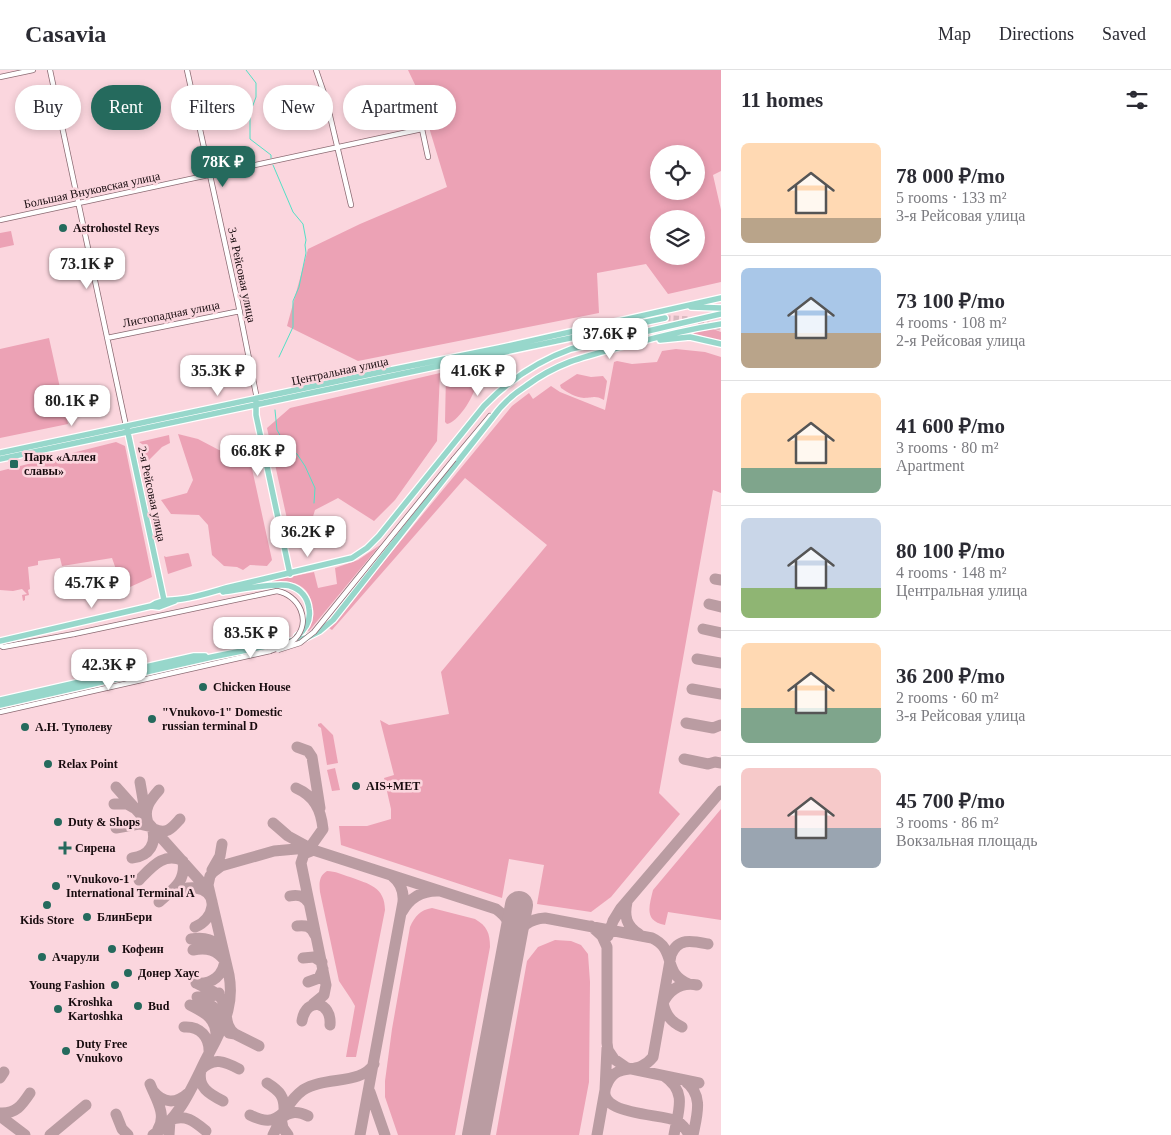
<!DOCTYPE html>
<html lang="en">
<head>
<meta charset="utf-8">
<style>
  :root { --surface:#fff; --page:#f2f2f3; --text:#2b2b33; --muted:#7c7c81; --line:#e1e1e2; --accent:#256a5d }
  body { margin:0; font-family:"Times New Roman",serif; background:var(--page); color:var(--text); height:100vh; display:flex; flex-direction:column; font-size:19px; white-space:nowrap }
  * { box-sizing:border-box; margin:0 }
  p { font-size:16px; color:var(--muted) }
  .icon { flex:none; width:28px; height:28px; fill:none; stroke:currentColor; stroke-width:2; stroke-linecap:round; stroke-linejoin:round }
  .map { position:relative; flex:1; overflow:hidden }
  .side { display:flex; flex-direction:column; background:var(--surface); width:450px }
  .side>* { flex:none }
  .banner { position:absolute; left:15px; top:15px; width:475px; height:45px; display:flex; gap:10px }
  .controls { position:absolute; left:650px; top:75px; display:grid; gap:10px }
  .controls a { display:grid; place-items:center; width:55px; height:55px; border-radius:50%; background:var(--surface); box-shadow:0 2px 8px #0003; font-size:25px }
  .price { position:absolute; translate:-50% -42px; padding:0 11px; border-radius:10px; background:#fff; color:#222; font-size:16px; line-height:32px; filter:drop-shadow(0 1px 2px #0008) }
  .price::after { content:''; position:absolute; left:50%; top:30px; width:15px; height:11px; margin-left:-8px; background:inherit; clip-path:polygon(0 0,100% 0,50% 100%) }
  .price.active { background:var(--accent); color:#fff }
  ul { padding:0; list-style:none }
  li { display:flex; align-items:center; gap:15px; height:125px; padding:0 20px }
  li+li { border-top:1px solid var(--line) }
  li span { display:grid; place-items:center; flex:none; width:140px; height:100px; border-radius:8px; color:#555 }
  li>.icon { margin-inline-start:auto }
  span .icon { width:60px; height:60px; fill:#fffc; stroke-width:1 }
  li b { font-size:21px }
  h2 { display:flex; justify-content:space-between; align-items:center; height:60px; padding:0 20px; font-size:21px }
  .pill { padding:0 18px; border-radius:22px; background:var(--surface); box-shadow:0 2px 8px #0003; font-size:18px; line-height:45px }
  .pill.active { background:var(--accent); color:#fff }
  header { display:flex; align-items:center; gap:30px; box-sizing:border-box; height:70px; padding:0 25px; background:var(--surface); border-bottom:1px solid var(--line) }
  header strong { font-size:24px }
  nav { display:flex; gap:28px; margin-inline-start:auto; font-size:18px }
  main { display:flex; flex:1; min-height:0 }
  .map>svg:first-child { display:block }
</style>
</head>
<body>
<header>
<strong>Casavia</strong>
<nav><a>Map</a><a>Directions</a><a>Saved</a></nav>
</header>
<main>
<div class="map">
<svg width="721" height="1065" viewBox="0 0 721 1065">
  <rect width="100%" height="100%" fill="#fbd6de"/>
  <!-- green -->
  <path fill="#eca2b5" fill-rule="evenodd" d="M408,0H721V101L713,105L721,140V212L668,224L646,194L597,203L599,243L358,291L287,256L308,179L360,154L447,117L418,21ZM659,84H696V121H659ZM659,149H696V186H659Z
    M11,161L14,175L0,178V163Z
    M713,259L721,262V271L691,263Z
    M49,268L68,354L0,368V279Z
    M676,279L705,282L721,287V423L713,420L659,723L680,744L611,827L591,842L537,834L544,795L509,789L502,828L341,775L339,756H367L391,749V739L384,708L394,705L380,650L389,655L449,644L441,602L547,475L465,408L332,560L329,558L512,336L529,323L533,329L551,316L560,322L605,340L614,292L617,291L632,294L657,292L662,281Z
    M467,297L475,305C475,309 476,313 475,317C474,327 457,353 447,354L445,352L446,303Z
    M440,303L437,371L395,430L374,451L338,428L315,440L307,466L291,467L267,358L290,338Z
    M577,304L591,307L603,306L607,311L604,330C594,325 594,328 584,328C575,327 568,323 561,318L560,315Z
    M178,364L198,369L219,380L249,385L272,490L267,496L250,495L243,500L237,497L224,496L212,485L208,455L199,445L171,444L161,430L187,423L193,410Z
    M169,365L170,373L162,377L147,392L142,386L148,378L139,372Z
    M116,372L125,376L152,507L130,517L118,505L112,488L62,496L60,488L38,491V495L28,497L30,519L28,520L29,525L25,526V530L23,531L22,525L27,524L22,519L13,521L0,520V401Z
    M380,475L309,561L306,560C316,542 315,517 290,512C282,511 274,513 266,514L265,512L314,502L318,518L337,514L335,498L358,490Z
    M188,483L189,484L192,496L168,504L164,486L166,487Z
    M321,653L333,665L338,693L327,695L321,658L318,656V654Z
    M335,698L340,720L332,721L327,700Z
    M721,739V850L668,842L665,855C644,851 649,837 653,820Z
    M327,801C335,801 343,805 350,807C369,814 385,817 385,840L356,987H346L355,936L351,929L339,911L320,822C319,813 319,806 327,801Z
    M432,838L475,849C487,856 490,863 490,877L455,1065H398L385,1027V1011L392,959L410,857C415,846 420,840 432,838Z
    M555,870L571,871L581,875L588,884L590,912L589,1012L579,1065H496L527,891L538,877Z"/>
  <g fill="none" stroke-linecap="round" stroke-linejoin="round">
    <!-- stream -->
    <path stroke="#53e0c6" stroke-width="1" d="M246,0L256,13V27L250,43V69L271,85V88
      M273,95L293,142L303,154L306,170L305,175L306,183L299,217L293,231V257L279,287
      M275,340L277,360L288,379L297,384L305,396L315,418L314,433"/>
    <!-- taxiway -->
    <path stroke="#ba9ca2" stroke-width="11" d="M715,509L721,510
      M709,534L721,537
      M703,559L721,563
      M697,589L721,593
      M692,619L721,624
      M686,653L713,658L721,655
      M297,677L308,681L312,687L320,738
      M684,689L708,694L715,692L721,693
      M140,712L145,741
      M116,717L209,821
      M296,718C314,726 321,739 323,759L306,783
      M114,734H127L134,738
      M148,753C143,739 150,730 159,720
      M273,753L288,766L310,778
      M116,758L139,754L152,757C157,773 150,786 132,788
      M154,759C167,765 172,758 180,749
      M212,800L220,786L222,774
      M139,810C151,798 164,781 183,791C186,812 173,819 159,832
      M169,823C177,820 188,817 196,818C221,822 214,850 195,857
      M290,826C299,824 304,826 309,833
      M627,832C624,846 626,856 639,864
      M402,842C409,829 421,821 437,821
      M297,856C306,855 311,856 315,865
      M591,856L602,866L607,877V973L608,980L614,989L627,998L699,1013
      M608,866L613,851L621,838L721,721
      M191,869C205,867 214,869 223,880
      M513,871C520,857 529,849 545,848L652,868C678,880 661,903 689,914
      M193,880C207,877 217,880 225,891
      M303,888L314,887L322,892
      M308,912L319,908L323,899
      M196,913C203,917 212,920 218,925C231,936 221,954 235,964
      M196,913C212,915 224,905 225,889
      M197,927H210L219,923
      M198,928C214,936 220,939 221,958
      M313,934L324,925L326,915L301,793L304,784L314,780
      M190,935C206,943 217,949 216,968
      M302,951C306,926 332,931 330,955
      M184,957C200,956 210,967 209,983
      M682,957C671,952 666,945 663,933C670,919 681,912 697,915
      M229,963L235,964L259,976
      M664,1006C688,1022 678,1041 674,1065
      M0,1008L4,1002
      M685,1011C704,1025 697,1045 693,1065
      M150,1014C156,1029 167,1045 158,1059
      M154,1022C163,1033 176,1034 187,1024
      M370,1022L385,1065
      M223,1031C209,1024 197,1017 201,1000C213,986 226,992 239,999
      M0,1043C16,1044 22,1035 30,1023
      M116,1044L122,1059L128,1065
      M250,1045C264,1052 273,1053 284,1042C285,1027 280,1021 267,1013
      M0,1046L25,1065
      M50,1065L86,1035
      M153,1065C180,1048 192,1017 206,989C214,974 224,957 228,940C231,928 231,916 229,905L208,815L210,806L213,802L221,796L274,781L307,778L496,839C509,848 512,857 513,872
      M169,1065L170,1050C186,1044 194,1051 206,1061
      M273,1065C281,1049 288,1031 303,1020C325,1006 362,1015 374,994
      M288,1065L283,1058L281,1048C291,1041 298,1041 308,1046
      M360,1065L403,832C404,821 401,813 392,806
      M597,1065L605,1020L607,978
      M689,1065C686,1059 682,1054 677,1051C661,1043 589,1046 608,1012C619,991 637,1007 653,987L671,885C678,867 693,871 708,874"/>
    <!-- runway -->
    <path stroke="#ba9ca2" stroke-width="28" d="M476,1065L519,835"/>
    <!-- major-tunnel -->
    <path stroke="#d9b8bf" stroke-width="5.5" stroke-dasharray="5.5 3" stroke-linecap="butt" d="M665,248L689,249L721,258"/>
    <!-- minor casing -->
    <g stroke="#8b6b73" stroke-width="6">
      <path id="minor" d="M50,0L126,356
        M187,0L238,233L257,329
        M316,0L326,29L351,135
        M0,7L33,0
        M0,150L422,59L428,87
        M107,268L240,241
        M454,389L490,346
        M0,575L3,577L74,564
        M0,642L270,581"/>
    </g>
    <!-- major casing -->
    <g stroke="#fff" stroke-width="8">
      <path id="major" d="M691,237L721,238
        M660,270L690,267L721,274
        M256,332V345L290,504
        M127,358L164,530
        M0,383L371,304L499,278L721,228
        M0,389L665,248
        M223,522C238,520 278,512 290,516C301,519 308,528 309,539C311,550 306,559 297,566
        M151,536C161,529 171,531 182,529C197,527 212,522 226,518L352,488L367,478L379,466L484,336C509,310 538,291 571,279L721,244
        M0,571L151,536L159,537L175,531
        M0,630L194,586H205
        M0,635L212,587L306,568L320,561L333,550L493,347C502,334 512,325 526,316C561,290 591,285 632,274C661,266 691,259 721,254"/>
    </g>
    <!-- minor -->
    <use href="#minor" stroke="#fff" stroke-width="4.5"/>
    <!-- major -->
    <use href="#major" stroke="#97d7cb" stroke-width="5.5"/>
    <!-- minor-bridge casing -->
    <g stroke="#8b6b73" stroke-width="6" stroke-linecap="butt">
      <path id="minor-bridge" d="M74,564L277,521C299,525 312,551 295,569C288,575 278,578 270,581
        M278,580L300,573L314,562L454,389"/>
    </g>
    <!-- minor-bridge -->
    <use href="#minor-bridge" stroke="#fff" stroke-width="4.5"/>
  </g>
  <!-- markers -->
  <g fill="#256a5d" stroke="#fbd6de" stroke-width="2">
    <circle cx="63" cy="158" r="5"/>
    <rect x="9" y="389" width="10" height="10" rx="2.5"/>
    <circle cx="203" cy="617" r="5"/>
    <circle cx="152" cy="649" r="5"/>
    <circle cx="25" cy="657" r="5"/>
    <circle cx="48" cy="694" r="5"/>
    <circle cx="356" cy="716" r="5"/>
    <circle cx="58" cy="752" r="5"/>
    <path d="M62.5 770.5h5v5h5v5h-5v5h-5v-5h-5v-5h5z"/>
    <circle cx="56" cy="816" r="5"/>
    <circle cx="47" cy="835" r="5"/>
    <circle cx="87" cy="847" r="5"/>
    <circle cx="112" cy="879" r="5"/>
    <circle cx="42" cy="887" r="5"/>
    <circle cx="128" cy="903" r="5"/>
    <circle cx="115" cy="915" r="5"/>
    <circle cx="138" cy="936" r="5"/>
    <circle cx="58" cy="939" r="5"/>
    <circle cx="66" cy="981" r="5"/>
  </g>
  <g text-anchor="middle" stroke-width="5" stroke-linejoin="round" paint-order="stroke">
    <!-- street labels -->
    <g font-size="12" fill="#170b0e" stroke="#fbd6de">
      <text transform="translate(92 120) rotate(-12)" y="4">Большая Внуковская улица</text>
      <text transform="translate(242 205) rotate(78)" y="4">3-я Рейсовая улица</text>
      <text transform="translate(171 244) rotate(-11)" y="4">Листопадная улица</text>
      <text transform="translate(340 301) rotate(-12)" y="4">Центральная улица</text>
      <text transform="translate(152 424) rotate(78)" y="4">2-я Рейсовая улица</text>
    </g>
    <!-- poi labels -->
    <g font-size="12" font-weight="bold" fill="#170b0e" stroke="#fbd6de" text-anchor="start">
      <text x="73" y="162">Astrohostel Reys</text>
      <text x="24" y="391">Парк «Аллея<tspan x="24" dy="14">славы»</tspan></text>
      <text x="213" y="621">Chicken House</text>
      <text x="162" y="646">"Vnukovo-1" Domestic<tspan x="162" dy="14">russian terminal D</tspan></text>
      <text x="35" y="661">А.Н. Туполеву</text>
      <text x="58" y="698">Relax Point</text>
      <text x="366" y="720">AIS+MET</text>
      <text x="68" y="756">Duty &amp; Shops</text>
      <text x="75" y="782">Сирена</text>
      <text x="66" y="813">"Vnukovo-1"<tspan x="66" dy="14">International Terminal A</tspan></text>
      <text x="97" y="851">БлинБери</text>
      <text x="47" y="854" text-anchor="middle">Kids Store</text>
      <text x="122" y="883">Кофеин</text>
      <text x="52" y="891">Ачарули</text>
      <text x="138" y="907">Донер Хаус</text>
      <text x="105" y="919" text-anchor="end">Young Fashion</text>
      <text x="68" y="936">Kroshka<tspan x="68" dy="14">Kartoshka</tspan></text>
      <text x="148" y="940">Bud</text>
      <text x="76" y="978">Duty Free<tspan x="76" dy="14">Vnukovo</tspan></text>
    </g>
  </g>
</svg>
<div class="controls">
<a><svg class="icon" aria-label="locate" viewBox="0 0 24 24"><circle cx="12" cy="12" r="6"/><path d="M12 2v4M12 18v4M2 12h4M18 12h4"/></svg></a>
<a><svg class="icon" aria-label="layers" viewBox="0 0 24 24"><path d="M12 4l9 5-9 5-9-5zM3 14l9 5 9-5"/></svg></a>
</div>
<b class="price active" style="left:223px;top:118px">78K ₽</b>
<b class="price" style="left:87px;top:220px">73.1K ₽</b>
<b class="price" style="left:610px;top:290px">37.6K ₽</b>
<b class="price" style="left:218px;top:327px">35.3K ₽</b>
<b class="price" style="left:478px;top:327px">41.6K ₽</b>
<b class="price" style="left:72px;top:357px">80.1K ₽</b>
<b class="price" style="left:258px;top:407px">66.8K ₽</b>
<b class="price" style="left:308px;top:488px">36.2K ₽</b>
<b class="price" style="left:92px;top:539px">45.7K ₽</b>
<b class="price" style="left:251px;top:589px">83.5K ₽</b>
<b class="price" style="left:109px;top:621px">42.3K ₽</b>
<div class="banner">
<a class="pill">Buy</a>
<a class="pill active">Rent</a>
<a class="pill">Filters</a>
<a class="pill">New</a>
<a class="pill">Apartment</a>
</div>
</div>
<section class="side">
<h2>11 homes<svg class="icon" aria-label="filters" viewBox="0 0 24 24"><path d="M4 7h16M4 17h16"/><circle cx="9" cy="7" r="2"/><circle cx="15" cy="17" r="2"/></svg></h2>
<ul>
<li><span style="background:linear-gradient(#ffd9b3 75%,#b9a48a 0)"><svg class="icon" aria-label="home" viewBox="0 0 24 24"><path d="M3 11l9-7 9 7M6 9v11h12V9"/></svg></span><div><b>78 000 ₽/mo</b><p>5 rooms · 133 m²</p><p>3-я Рейсовая улица</p></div></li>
<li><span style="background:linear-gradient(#a9c7e8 65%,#b9a48a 0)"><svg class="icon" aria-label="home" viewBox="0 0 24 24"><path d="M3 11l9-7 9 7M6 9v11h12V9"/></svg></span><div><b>73 100 ₽/mo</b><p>4 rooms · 108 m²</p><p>2-я Рейсовая улица</p></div></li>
<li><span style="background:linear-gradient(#ffd9b3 75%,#7fa58c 0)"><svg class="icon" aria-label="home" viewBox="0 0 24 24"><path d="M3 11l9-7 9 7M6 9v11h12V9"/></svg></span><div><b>41 600 ₽/mo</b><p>3 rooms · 80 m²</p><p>Apartment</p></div></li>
<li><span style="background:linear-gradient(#c9d6e8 70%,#8fb573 0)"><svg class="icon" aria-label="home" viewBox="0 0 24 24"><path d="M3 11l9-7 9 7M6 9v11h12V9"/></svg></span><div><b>80 100 ₽/mo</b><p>4 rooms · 148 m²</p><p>Центральная улица</p></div></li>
<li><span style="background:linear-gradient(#ffd9b3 65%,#7fa58c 0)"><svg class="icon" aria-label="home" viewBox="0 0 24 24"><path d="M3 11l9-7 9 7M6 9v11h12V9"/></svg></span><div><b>36 200 ₽/mo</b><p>2 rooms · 60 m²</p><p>3-я Рейсовая улица</p></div></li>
<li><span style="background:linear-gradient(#f6c9c9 60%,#9aa5b1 0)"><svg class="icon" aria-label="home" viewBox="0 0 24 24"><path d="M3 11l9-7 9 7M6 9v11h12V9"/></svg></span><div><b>45 700 ₽/mo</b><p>3 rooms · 86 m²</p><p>Вокзальная площадь</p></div></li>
</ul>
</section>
</main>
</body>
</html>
